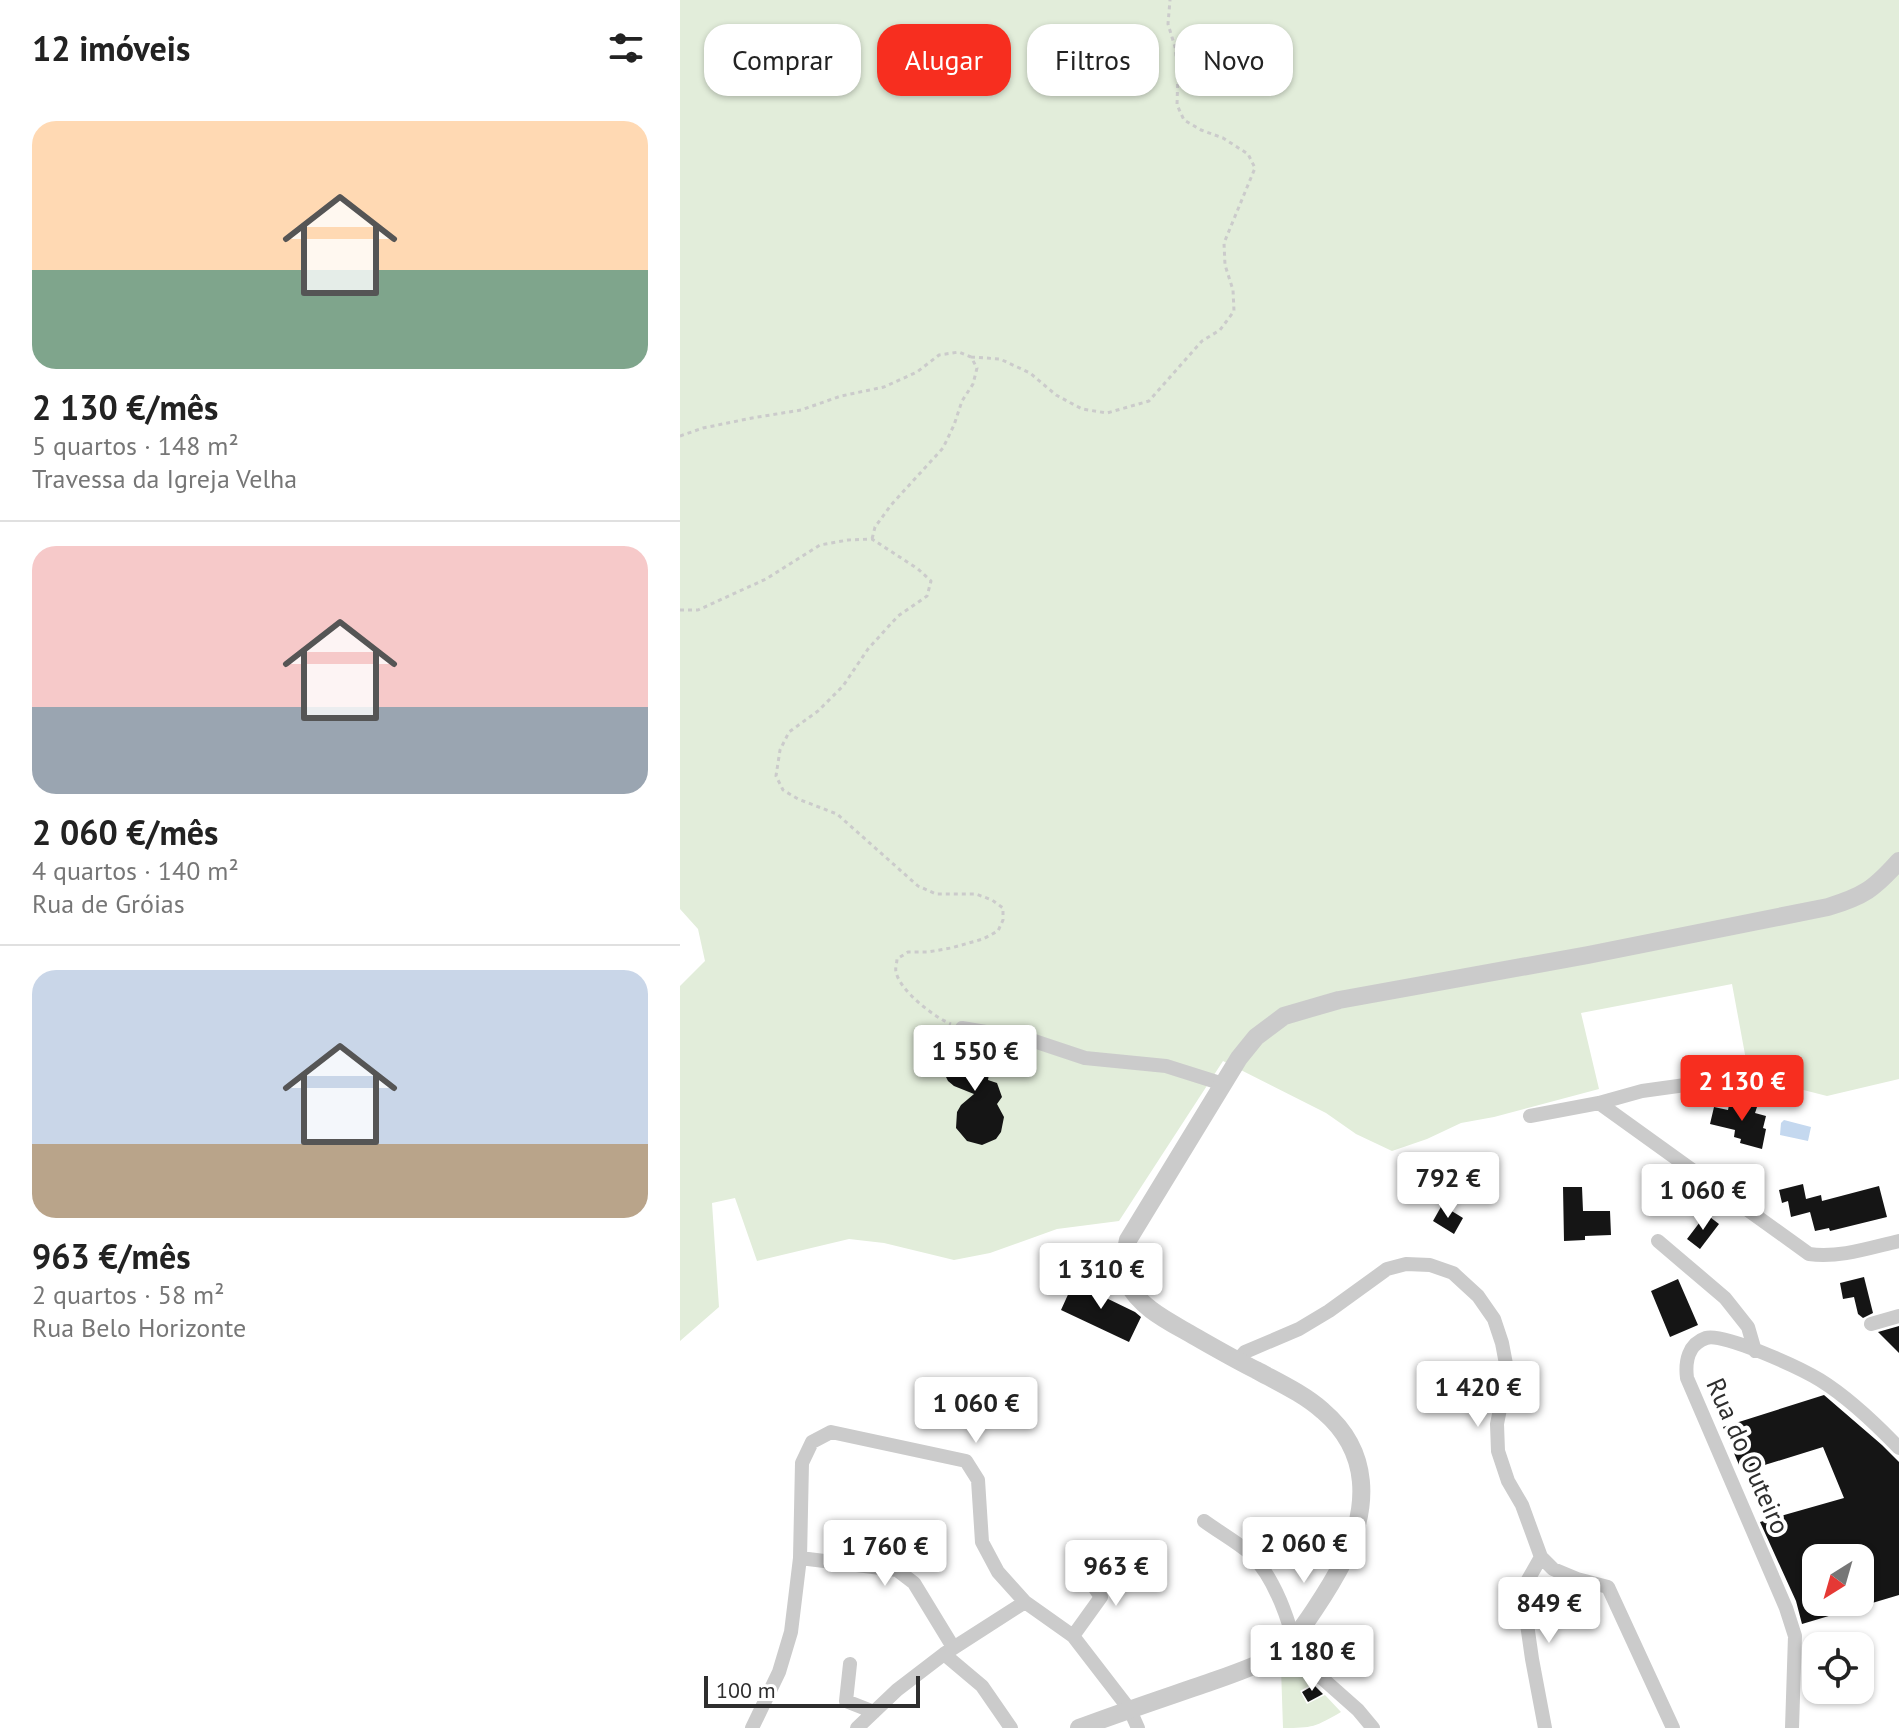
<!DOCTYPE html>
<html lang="pt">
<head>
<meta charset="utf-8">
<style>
  :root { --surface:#fff; --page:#f2f2f2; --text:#222; --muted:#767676; --line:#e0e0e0; --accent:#f72e1f }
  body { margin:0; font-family:"PT Sans",sans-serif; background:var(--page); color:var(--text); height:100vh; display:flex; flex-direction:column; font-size:30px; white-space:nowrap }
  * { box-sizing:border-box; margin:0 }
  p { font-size:26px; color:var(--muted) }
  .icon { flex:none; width:44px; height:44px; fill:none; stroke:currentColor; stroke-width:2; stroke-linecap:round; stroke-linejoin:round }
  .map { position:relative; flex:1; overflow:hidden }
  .side { display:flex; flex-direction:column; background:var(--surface); width:680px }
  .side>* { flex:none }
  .banner { position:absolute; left:24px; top:24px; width:760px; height:72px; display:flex; gap:16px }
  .needle { width:52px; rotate:217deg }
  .buttons { position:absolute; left:1122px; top:1544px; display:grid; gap:16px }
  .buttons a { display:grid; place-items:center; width:72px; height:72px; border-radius:16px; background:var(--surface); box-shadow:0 2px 6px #0004; font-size:40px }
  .scale { position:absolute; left:24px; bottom:20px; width:216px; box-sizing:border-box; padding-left:8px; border:4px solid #2e2e2e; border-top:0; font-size:22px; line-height:28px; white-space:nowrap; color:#2e2e2e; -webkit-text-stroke:6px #fff; paint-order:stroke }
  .price { position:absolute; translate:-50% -68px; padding:0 18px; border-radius:8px; background:#fff; color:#222; font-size:26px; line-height:52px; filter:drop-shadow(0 2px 4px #0008) }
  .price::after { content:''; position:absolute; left:50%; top:48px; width:24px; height:18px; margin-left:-12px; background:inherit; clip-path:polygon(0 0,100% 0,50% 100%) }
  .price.active { background:var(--accent); color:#fff }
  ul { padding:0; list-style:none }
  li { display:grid; align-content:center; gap:16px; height:424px; padding:0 32px }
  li+li { border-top:2px solid var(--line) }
  li span { display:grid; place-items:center; height:248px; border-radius:24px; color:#555 }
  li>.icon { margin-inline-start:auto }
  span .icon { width:144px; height:144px; fill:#fffc; stroke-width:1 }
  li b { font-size:34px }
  h2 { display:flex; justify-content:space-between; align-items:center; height:96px; padding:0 32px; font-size:34px }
  .pill { padding:0 28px; border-radius:24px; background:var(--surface); box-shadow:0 2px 6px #0004; font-size:28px; line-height:72px }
  .pill.active { background:var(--accent); color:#fff }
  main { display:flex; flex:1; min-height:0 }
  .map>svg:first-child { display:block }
</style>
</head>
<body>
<main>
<section class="side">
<h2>12 imóveis<svg class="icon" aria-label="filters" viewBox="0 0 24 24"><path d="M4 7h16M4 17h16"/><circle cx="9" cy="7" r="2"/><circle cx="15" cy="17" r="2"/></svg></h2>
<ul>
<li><span style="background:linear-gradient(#ffd9b3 60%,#7fa58c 0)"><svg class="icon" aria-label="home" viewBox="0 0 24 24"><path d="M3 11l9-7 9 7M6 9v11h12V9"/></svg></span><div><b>2 130 €/mês</b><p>5 quartos · 148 m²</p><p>Travessa da Igreja Velha</p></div></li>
<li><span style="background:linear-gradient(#f6c9c9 65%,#9aa5b1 0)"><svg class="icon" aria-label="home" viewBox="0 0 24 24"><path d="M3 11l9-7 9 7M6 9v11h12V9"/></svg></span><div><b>2 060 €/mês</b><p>4 quartos · 140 m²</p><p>Rua de Gróias</p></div></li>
<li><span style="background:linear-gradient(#c9d6e8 70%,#b9a48a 0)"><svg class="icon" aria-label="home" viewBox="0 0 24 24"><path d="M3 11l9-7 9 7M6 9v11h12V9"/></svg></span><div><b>963 €/mês</b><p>2 quartos · 58 m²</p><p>Rua Belo Horizonte</p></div></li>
</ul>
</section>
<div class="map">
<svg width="1219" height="1728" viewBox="0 0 1219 1728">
  <rect width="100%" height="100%" fill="#fff"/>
  <!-- green -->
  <path fill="#e2edda" d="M0,0H1219V1079L1147,1096L1069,1076L1052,984L901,1013L919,1089L814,1117L781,1123L747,1139L712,1151L676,1134L646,1113L543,1061L439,1221L377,1229L310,1253L274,1260L204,1243L169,1239L77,1261L55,1198L32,1203L39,1307L0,1341V986L25,961L18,929L0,909Z
    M601,1668L619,1673L634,1683L620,1691L627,1704L645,1695L661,1712C635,1727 633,1728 603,1728Z"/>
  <!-- water -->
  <path fill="#c4d8ef" d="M1104,1120L1131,1127L1128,1141L1100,1135L1101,1123Z"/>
  <!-- building -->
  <path fill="#151515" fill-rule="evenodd" d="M283,1042H291L304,1049L311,1062L308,1080L317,1083L322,1097L317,1104L324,1117L321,1132L316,1139L302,1145L287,1141L276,1128L277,1112L281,1105L294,1094L274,1086L268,1081L264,1073V1057L275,1044Z
    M1050,1100L1077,1107L1075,1113L1086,1116L1083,1128L1086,1129L1082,1149L1060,1143L1061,1139L1054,1137L1055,1130L1030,1124L1034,1107L1048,1110Z
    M1123,1184L1126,1199L1141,1195L1142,1201L1199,1186L1207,1217L1150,1231L1149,1228L1135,1231L1130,1212L1111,1217L1108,1201L1102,1203L1099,1190Z
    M883,1187H902L903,1211H930L931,1235L905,1236V1240L884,1241Z
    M762,1205L783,1218L774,1234L753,1221Z
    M1026,1214L1039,1224L1020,1249L1007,1239Z
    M1184,1277L1193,1313L1183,1318L1178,1314L1174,1297L1163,1299L1160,1283Z
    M403,1279L423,1288L420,1295L455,1312L461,1317L449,1342L381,1310L391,1288L398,1291Z
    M998,1279L1018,1325L990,1337L971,1291Z
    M1219,1326V1353L1198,1332Z
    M1144,1395L1202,1445L1219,1462V1595L1122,1624L1116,1601L1080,1522L1164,1498L1143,1447L1062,1472L1043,1427ZM1136,1558H1180V1602H1136Z
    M634,1685L643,1694L628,1702L622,1692Z"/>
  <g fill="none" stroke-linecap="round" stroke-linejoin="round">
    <!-- path -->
    <path stroke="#cbcbcb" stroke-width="3" stroke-dasharray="4 4" stroke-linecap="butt" d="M291,357L320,359L350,373L376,395L402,409L427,413L469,401L522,341L540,330L554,311L553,290L545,265L544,243L575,168L568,154L543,138L521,130L504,120L497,105L498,71L495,47L488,24L490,0
      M0,436L23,428L72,418L121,410L161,396L204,387L237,372L259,355L279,352L291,357L297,368L293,384L282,401L274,425L263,448L211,505L195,527L192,539
      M0,610H18L86,579L140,545L168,540L192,539L238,569L251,581L247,596L218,616L188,649L163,686L138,711L109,732L100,750L96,776L103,790L118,799L157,814L238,886L256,894H296L312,900L323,908V920L318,931L303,939L271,948L248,952H228L217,959C217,963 215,968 216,972C220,991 254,1017 271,1024"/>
    <!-- minor -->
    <path stroke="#cbcbcb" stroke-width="14" d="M282,1028L348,1039L405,1058L486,1066L543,1084
      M919,1103L1129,1254C1160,1258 1189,1248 1219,1241
      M850,1116L919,1103L962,1091L1027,1082L1062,1088
      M978,1241L1045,1298L1068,1327L1075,1351
      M1191,1324L1219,1316
      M557,1361L565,1352L619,1329L649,1311L707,1269L726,1264L750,1265L773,1273L798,1296L814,1319L822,1343L826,1364L823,1394L817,1424L818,1451L828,1481L842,1505L861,1557L873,1569L897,1579L928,1587L993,1728
      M524,1521C539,1532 557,1542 571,1554C593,1577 605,1609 613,1638
      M861,1557L845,1585L846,1617L852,1659L865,1728
      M120,1558L217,1570L234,1583L273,1647
      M393,1636L421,1597L408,1578
      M264,1654L302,1686L331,1728
      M599,1654L643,1679L678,1710L693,1728
      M170,1664L166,1701L194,1712
      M72,1728L99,1672L111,1632L120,1558L122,1463L132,1442L151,1432L286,1461L298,1480L302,1542L318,1572L345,1602L393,1636L450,1710L458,1728
      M177,1728L217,1690L264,1654L345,1602
      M1112,1728L1115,1636L1106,1608L1007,1378C1005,1362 1008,1344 1026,1338C1043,1332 1122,1369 1140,1380C1169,1398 1195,1423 1219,1448"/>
    <!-- tertiary -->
    <path stroke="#cbcbcb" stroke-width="18" d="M399,1728C444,1711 490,1696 536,1680C553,1674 584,1663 598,1654C617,1641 653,1582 664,1560C689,1507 691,1452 643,1411C624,1394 598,1382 576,1370C552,1358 530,1345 507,1332C484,1319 459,1306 447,1282C441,1268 445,1254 448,1240L559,1058L576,1037L604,1016L659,1000L908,955L1148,907C1184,896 1194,889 1219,861"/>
  </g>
  <g text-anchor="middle" stroke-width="8" stroke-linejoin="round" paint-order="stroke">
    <!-- street labels -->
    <g font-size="26" fill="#2e2e2e" stroke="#fff">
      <text transform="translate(1068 1456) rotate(66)" y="9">Rua do Outeiro</text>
    </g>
  </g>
</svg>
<div class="buttons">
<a><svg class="needle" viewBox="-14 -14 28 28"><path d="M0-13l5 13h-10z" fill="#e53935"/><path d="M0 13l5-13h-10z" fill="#767676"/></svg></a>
<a><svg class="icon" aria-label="locate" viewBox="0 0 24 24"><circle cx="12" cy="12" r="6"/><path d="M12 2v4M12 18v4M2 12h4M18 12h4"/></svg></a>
</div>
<div class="scale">100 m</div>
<b class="price" style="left:295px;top:1093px">1 550 €</b>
<b class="price active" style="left:1062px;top:1123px">2 130 €</b>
<b class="price" style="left:768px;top:1220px">792 €</b>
<b class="price" style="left:1023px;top:1232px">1 060 €</b>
<b class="price" style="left:421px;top:1311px">1 310 €</b>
<b class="price" style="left:798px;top:1429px">1 420 €</b>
<b class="price" style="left:296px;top:1445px">1 060 €</b>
<b class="price" style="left:624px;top:1585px">2 060 €</b>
<b class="price" style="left:205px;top:1588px">1 760 €</b>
<b class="price" style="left:436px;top:1608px">963 €</b>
<b class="price" style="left:869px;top:1645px">849 €</b>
<b class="price" style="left:632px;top:1693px">1 180 €</b>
<div class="banner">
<a class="pill">Comprar</a>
<a class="pill active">Alugar</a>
<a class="pill">Filtros</a>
<a class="pill">Novo</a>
</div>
</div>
</main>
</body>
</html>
